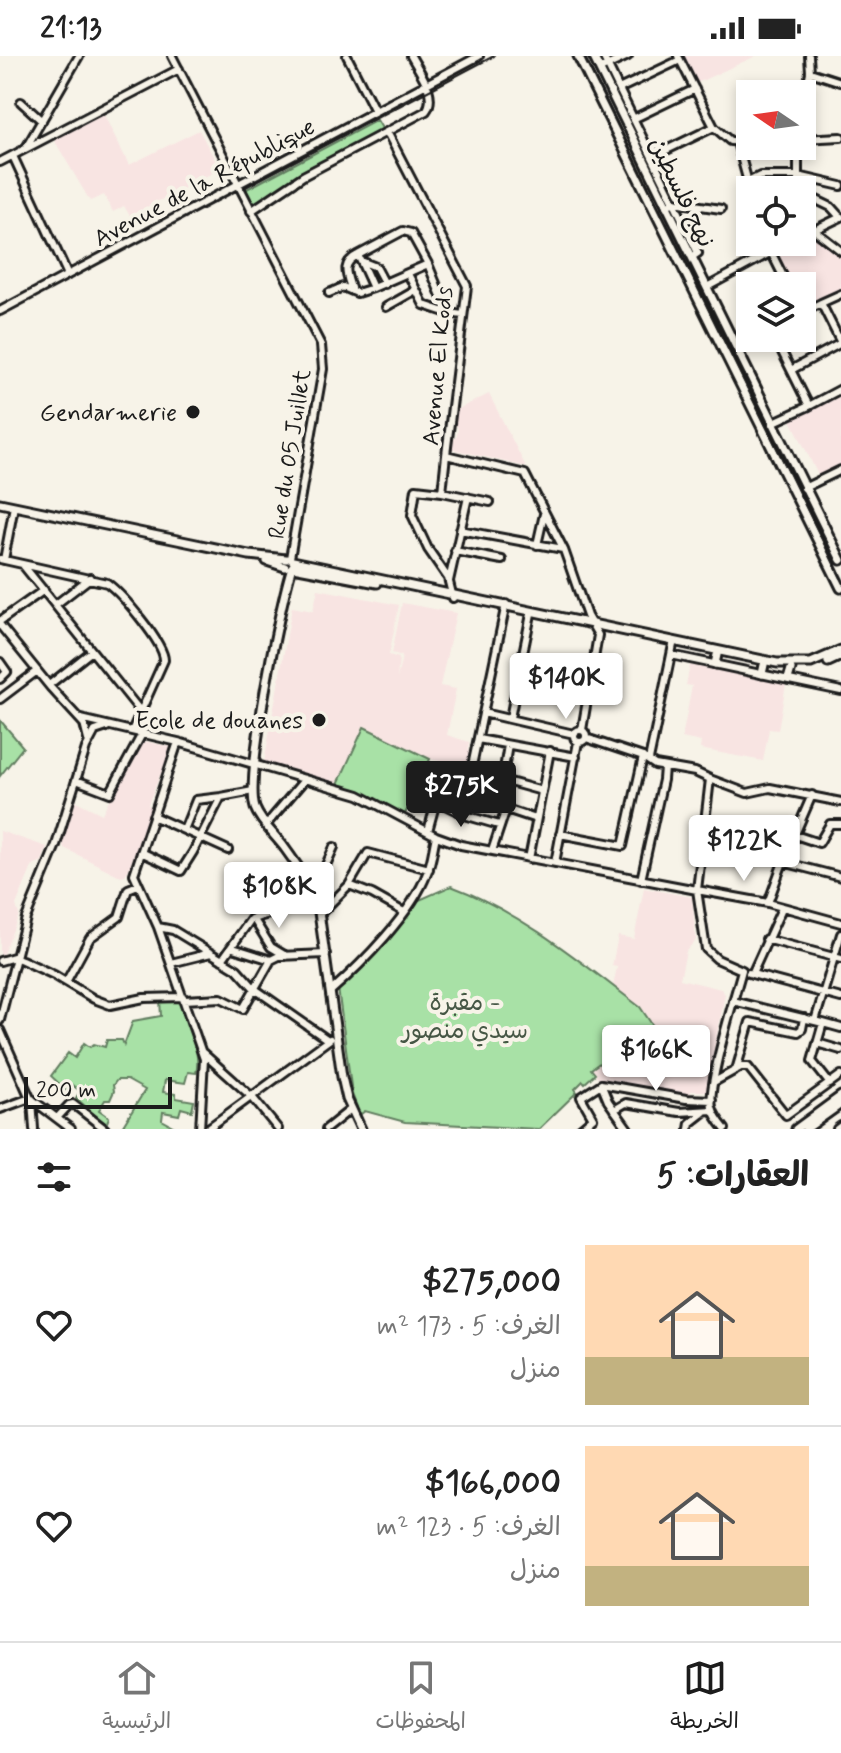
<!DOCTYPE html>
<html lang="ar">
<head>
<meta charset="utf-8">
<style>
  :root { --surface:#fff; --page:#f6f6f6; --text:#222; --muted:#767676; --line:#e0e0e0; --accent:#1c1c1c }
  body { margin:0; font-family:Mynerve,"Playpen Sans Arabic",sans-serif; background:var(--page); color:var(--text); direction:rtl; height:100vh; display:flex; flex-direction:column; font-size:30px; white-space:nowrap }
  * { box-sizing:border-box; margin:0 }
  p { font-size:26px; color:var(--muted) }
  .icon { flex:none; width:44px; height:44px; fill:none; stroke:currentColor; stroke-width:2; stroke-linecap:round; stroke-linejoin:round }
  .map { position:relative; height:1073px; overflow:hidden; direction:ltr }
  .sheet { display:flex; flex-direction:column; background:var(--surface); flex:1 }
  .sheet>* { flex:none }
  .needle { width:52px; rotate:283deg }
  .controls { position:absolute; left:736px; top:24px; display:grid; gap:16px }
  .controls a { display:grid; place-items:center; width:80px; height:80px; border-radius:0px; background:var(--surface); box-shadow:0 4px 12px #0003; font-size:40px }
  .scale { position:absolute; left:24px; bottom:20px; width:148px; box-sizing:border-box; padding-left:8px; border:4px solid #1c1c1c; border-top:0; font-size:22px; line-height:28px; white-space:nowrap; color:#1c1c1c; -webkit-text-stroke:6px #f7f3e8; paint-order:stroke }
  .price { position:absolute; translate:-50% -68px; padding:0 18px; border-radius:8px; background:#fff; color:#222; font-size:26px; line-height:52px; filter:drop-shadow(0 2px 4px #0008) }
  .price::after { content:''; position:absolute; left:50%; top:48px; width:24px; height:18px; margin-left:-12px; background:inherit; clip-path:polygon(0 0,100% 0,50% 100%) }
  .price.active { background:var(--accent); color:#fff }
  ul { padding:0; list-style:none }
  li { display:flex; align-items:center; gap:24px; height:200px; padding:0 32px }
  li+li { border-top:2px solid var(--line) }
  li span { display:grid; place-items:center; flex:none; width:224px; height:160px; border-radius:0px; color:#555 }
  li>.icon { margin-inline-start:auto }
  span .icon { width:96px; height:96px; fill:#fffc; stroke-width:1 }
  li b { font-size:34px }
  h2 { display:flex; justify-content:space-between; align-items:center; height:96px; padding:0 32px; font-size:34px }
  .status { display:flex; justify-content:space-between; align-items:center; height:56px; padding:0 40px; background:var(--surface); direction:ltr }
  .status svg { height:22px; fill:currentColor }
  .tab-bar { display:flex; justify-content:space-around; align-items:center; height:112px; border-top:2px solid var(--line); background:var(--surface); font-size:22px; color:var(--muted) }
  .tab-bar a { display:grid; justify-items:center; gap:4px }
  .tab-bar .active { color:var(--accent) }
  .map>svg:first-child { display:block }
</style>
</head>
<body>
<div class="status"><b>21:13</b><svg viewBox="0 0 49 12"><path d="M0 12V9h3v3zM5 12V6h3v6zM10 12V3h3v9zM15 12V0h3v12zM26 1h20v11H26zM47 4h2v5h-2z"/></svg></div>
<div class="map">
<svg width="841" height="1073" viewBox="0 0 841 1073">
  <rect width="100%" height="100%" fill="#f7f3e8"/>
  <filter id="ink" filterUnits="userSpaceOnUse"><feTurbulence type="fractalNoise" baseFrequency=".0125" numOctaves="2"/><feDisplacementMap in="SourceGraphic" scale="16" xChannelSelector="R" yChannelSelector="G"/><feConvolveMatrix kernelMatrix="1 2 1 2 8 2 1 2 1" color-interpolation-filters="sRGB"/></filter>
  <g filter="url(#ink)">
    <!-- built -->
    <path fill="#f8e4e2" d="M684,0H756L697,27Z
      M103,57L129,109L199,74L220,113L130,160L124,150L113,156L104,139L90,145L53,82Z
      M817,182L841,200V233L802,251V230H789L778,201Z
      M489,338L526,411L452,393L453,384L457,380L458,372L454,367L456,354Z
      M841,340V410L819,421L791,364Z
      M318,533L399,549L389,599L399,602L397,623L402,600L392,597L402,547L456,557L440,630L456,633L447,679L469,686L468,695L471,696L467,711L430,703L364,671L338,728L264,707L292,551L313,555Z
      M690,609L786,628L778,674L769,673L763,705L700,693L701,686L682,682L692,630L686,629Z
      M139,684L172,691L148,748L151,752L129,813L125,819L120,820L64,792L62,785L76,745L102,758Z
      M0,775L47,791L42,805L32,811L16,849L19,859L3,898H0Z
      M644,832L692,841L696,884L686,895L680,923L721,933L725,938L706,1035H691L690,1041L599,1023L590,1013L653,970L640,951L613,930L617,911L612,910L618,880L634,883Z"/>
    <!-- green -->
    <path fill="#a8e1a6" stroke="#627e61" stroke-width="2" d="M377,64L383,74L301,118L255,149L252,148L245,134Z
      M0,664L23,691L0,720Z
      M364,671L430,703L409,754H407L405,758L338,728Z
      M451,830C521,856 581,906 640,951L653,970L591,1013L595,1018L585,1027L583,1025L575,1033L577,1036L539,1073L405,1066L365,1055L361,1058L355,1053L357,1051L352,1038L338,932L394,876L417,845Z
      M160,943L178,945C186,965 202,995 196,1017L188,1016L185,1027L165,1024L163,1036L176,1038V1042L194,1045L192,1055L181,1052L179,1059L163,1056L162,1064L178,1073H121L145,1034L127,1024H117L113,1029L114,1035L110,1044H105L99,1054L109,1061L106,1069L76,1042L80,1035L72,1029L67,1035L51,1020L68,997L75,1002L84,987L90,991L94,988L105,991L107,984H122L124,989L133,965L161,960Z"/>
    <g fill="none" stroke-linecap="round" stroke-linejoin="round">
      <!-- minor casing -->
      <g stroke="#1c1c1c" stroke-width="12">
        <path id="minor" d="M172,0L321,289L323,313L290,502
          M347,0L375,55
          M603,0L652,101
          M678,0L714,71
          M809,0L810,16L841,26
          M600,13L628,0
          M619,33L680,4
          M21,46L42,65
          M802,55L810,16
          M633,63L695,33
          M387,76L467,230L446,399L525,418L564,494L587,560L598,579L582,674
          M802,83L841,81
          M737,86L750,134
          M27,90L79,0
          M798,90V120L841,130
          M13,100L68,219
          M0,106L179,13
          M748,126L760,120H798V134
          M802,137L831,151L840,161
          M666,150L674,146L652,101L714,71L730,85L750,86
          M251,155L303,120L426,55C438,39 419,15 411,0
          M814,174L841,195
          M802,180L841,161
          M766,186L788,230
          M692,201L698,197L674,146L721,153
          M361,205L376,211L385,228
          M428,208L448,257L463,259
          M408,218L424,249L448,257
          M707,231L790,186
          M352,235C347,219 340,208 358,199L403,175L411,177L428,208L373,232L358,199
          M329,237L343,231L357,237L373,232
          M821,247L841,238
          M386,251L416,234
          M0,255L479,0
          M802,257L821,247L841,287
          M775,282L791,314L841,287
          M809,350L841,333
          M772,367L809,350L791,314
          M446,399L442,436L416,433L412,459L428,493L448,522L453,542
          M804,432L841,414
          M442,436L490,446
          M460,474L563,493
          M537,489L544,458
          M455,495L502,504
          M0,503L107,527C122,538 164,587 164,604L132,675
          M4,504L14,450
          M23,509L141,656
          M449,525L468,441
          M55,549L90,522
          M0,565L44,534
          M0,569L51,632L84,668L88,684
          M671,599L841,635
          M0,606L7,616L0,623
          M49,629L92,595
          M0,643L37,615
          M483,657L574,678
          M510,662L531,558
          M81,663L178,686
          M574 680a6 6 0 1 1 12 0a6 6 0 1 1-12 0Z
          M478,683L576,701
          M649,704L673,589
          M470,715L542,735
          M710,723L747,737L770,732L841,746
          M76,724L110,737L142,678
          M454,725L506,753L492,795
          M502,725L508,689
          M437,745L468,760L499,769
          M506,753L536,763
          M153,760L228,794
          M266,769L305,723
          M184,774L196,744L221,741
          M428,775L441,727L464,720L472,710L506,548
          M560,778L623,790L643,701
          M795,779L819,787L830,768H841
          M141,796L181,815L193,796L221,741L253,735
          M529,803L550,695
          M783,806L812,739
          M555,807L578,686
          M641,824L663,724L664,711
          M349,829L372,838L404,856
          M768,847L783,806L841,821
          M320,858L349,829L368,797L429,813
          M253,862L271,891L286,900
          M158,871L173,874L237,913L255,933L328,984
          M766,883L841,903
          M233,892L271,904L279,900L326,898
          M222,904L251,863L298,850L322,818L334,791
          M0,905L14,901L22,904L54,919L94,943L110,949L144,942L183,941
          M171,907L211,897
          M749,917L752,918L782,852
          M752,918L841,942
          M66,926L90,882L119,861L128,833L138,829
          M331,935C362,908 413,856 427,817C432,806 433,792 436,780
          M184,944L221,942L243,953L271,904
          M733,945L823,967L812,1005L830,1028
          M0,964L26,862L56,789L86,692L95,675L107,671
          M815,965L841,878
          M823,967L841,972
          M0,974L30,1042L71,1073
          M817,987L841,994
          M203,997L252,1041L278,1073
          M736,1014L750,966L798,976L802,973L804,962
          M714,1026L741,1011H748L786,1059L841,1019
          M32,1043L34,1073
          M0,1053L30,1042
          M614,1054L626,1047L679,1056L713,1054
          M57,1062L69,1049L73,1048L105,1073
          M200,1073L204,1003L158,871L134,818L178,686L359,739L436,780L461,789L697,834L710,723L695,716L655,709L643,701L586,682
          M207,1073L330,983
          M326,1073L351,1053
          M580,1073L593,1062L581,1041L601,1028
          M628,1073L608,1045L601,1028L686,1043L712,1044
          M689,1073L690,1067L704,1056
          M725,1073C720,1067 714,1059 712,1051C707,1029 735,940 742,914L717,903L706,893L697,834L768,847L841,867
          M837,1073L841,1070"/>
      </g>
      <!-- major casing -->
      <g stroke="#1c1c1c" stroke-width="13">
        <path id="major" d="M578,0L841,532
          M593,0L841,504
          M0,447L249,499L286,503
          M267,505L285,511
          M293,505L777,607H811L841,594
          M292,511C280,547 245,721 255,752C261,767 275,779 284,791C297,809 311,828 318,849L342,1021L347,1043L361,1073
          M293,511L377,527
          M828,606L841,600
          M715,608L717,599
          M762,618L764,609
          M788,623L791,613
          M796,1073L841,1040
          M806,1073L841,1048"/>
      </g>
      <!-- minor -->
      <use href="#minor" stroke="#f7f3e8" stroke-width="6"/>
      <!-- major -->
      <use href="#major" stroke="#f7f3e8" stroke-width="7"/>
      <!-- tram -->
      <path stroke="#1c1c1c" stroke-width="2" d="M584,0L841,522
        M244,132L494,0"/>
    </g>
  </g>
  <!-- markers -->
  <g fill="#1c1c1c" stroke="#f7f3e8" stroke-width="3">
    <circle cx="193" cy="356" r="8"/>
    <circle cx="319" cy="664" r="8"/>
  </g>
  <g text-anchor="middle" stroke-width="8" stroke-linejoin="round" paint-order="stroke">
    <!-- street labels -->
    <g font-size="24" fill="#1c1c1c" stroke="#f7f3e8">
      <text transform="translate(204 126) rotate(-28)" y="8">Avenue de la République</text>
      <text transform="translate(682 136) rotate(64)" y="8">نهج فلسطين</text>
      <text transform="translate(437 310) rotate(-85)" y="8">Avenue El Kods</text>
      <text transform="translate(289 398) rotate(-81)" y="8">Rue du 05 Juillet</text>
    </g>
    <!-- poi labels -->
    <g font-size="24" fill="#1c1c1c" stroke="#f7f3e8" text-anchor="end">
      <text x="177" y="364">Gendarmerie</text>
      <text x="303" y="672">Ecole de douanes</text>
    </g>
    <!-- park labels -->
    <g font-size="24" fill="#465745" stroke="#f7f3e8">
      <text x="465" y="954">مقبرة -<tspan x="465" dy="28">سيدي منصور</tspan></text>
    </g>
  </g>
</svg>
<div class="controls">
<a><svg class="needle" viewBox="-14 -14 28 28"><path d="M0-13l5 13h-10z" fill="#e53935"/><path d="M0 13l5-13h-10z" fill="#767676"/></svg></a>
<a><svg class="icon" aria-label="locate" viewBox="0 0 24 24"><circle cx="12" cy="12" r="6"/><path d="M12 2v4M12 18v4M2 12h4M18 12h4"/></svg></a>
<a><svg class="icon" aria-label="layers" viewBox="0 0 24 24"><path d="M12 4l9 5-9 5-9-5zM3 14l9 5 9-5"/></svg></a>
</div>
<div class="scale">200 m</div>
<b class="price" style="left:566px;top:665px">$140K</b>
<b class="price active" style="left:461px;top:773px">$275K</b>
<b class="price" style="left:744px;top:827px">$122K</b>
<b class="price" style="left:279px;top:874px">$108K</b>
<b class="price" style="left:656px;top:1037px">$166K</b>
</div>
<section class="sheet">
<h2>العقارات: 5<svg class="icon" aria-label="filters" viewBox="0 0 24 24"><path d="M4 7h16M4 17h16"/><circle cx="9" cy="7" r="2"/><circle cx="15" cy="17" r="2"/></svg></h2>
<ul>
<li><span style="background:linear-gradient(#ffd9b3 70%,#c2b280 0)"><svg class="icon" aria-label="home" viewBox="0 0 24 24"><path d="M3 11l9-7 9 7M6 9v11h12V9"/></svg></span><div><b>$275,000</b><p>الغرف: 5 · 173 m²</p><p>منزل</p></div><svg class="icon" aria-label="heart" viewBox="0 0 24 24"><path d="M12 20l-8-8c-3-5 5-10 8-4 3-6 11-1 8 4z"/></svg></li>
<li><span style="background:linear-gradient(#ffd9b3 75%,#c2b280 0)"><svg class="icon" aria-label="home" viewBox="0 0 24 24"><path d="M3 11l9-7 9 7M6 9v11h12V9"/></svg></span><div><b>$166,000</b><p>الغرف: 5 · 123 m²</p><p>منزل</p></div><svg class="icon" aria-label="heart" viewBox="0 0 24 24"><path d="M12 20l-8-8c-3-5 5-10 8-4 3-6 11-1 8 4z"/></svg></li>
</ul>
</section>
<nav class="tab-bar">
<a class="active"><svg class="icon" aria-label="map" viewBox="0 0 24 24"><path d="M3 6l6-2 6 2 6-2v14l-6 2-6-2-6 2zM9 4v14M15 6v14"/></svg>الخريطة</a>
<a><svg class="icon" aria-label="saved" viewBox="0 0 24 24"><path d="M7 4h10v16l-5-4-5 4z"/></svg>المحفوظات</a>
<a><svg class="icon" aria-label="home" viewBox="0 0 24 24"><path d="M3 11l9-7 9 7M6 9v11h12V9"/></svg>الرئيسية</a>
</nav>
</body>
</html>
